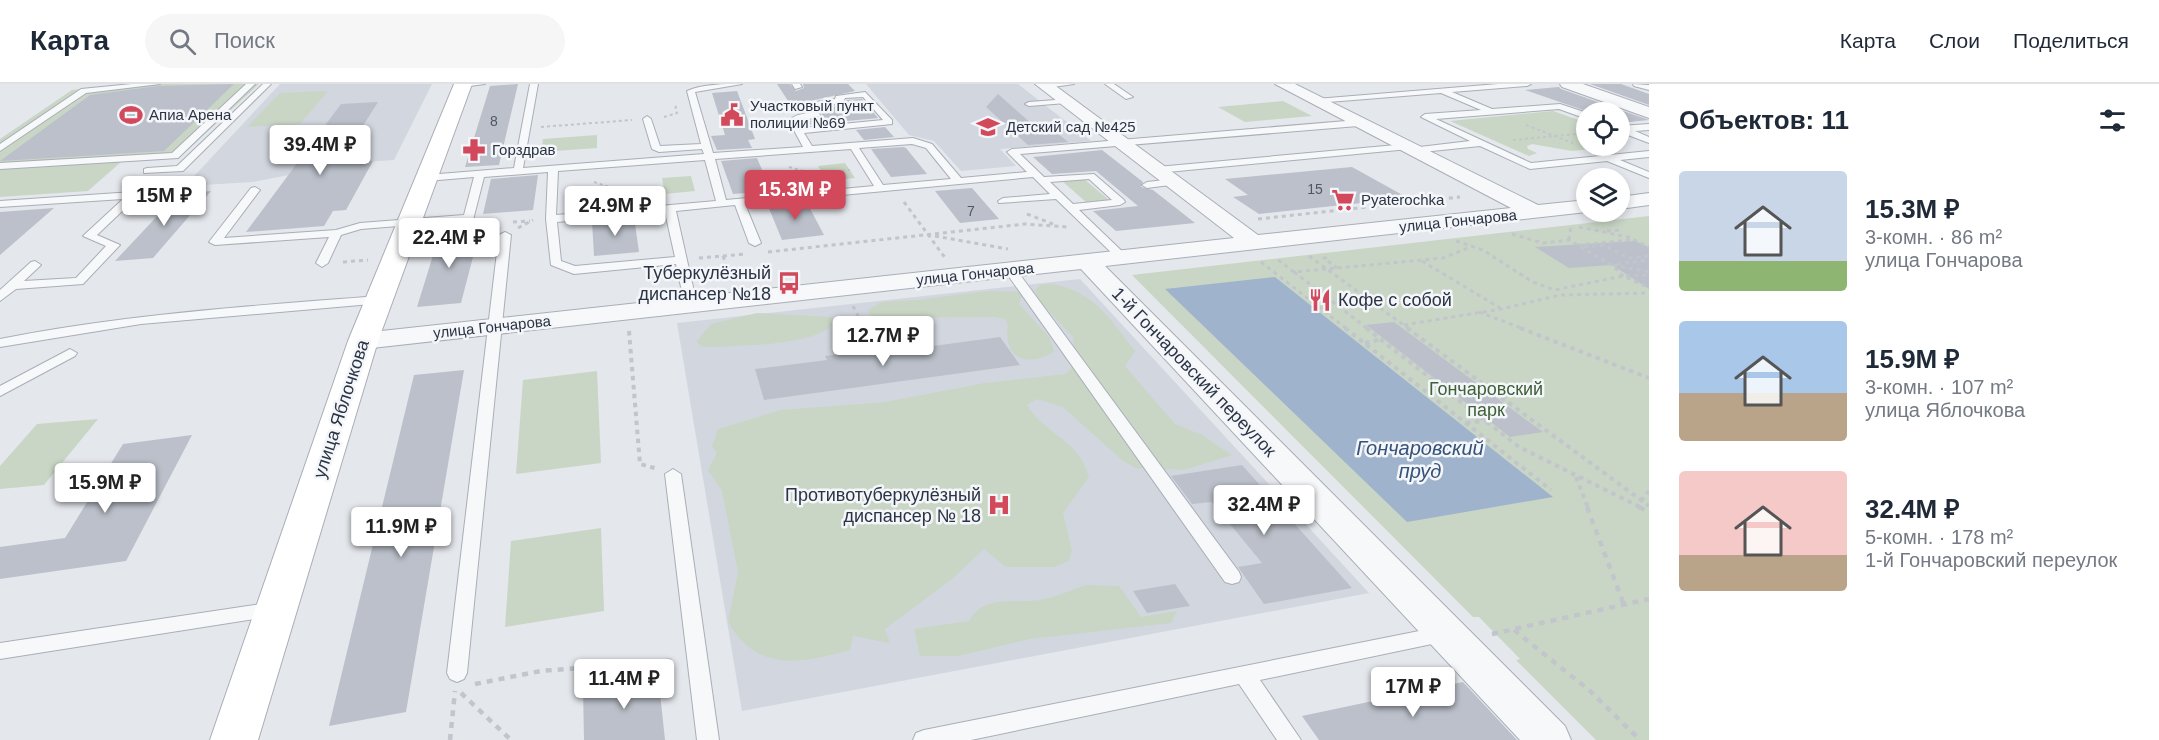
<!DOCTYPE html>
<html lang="ru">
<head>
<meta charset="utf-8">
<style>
  :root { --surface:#fff; --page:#f6f6f7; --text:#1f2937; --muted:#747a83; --line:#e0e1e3; --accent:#d1495b }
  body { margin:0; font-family:Helvetica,sans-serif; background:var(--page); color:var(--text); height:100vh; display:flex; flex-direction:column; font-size:22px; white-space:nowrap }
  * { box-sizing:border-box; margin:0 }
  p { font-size:20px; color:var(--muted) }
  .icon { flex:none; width:33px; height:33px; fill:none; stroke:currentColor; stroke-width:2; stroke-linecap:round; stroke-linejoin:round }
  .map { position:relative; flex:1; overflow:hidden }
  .drawer { display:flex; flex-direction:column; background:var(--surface); width:510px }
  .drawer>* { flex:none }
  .tools { position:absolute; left:1576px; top:18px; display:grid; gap:12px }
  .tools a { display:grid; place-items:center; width:54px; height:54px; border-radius:50%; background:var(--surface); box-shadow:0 3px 9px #0003; font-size:30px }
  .price { position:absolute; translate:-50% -51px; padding:0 14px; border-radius:6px; background:#fff; color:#222; font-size:20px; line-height:39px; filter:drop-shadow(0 2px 3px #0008) }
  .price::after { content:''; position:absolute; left:50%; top:36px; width:18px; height:14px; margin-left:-9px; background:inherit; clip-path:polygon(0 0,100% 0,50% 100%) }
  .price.current { background:var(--accent); color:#fff }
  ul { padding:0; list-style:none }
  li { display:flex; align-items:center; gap:18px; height:150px; padding:0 30px }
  li span { display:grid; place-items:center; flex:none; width:168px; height:120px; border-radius:6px; color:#555 }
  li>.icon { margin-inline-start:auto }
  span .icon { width:72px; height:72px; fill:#fffc; stroke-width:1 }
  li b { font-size:26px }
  h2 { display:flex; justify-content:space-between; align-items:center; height:72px; padding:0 30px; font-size:26px }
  header { display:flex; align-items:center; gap:36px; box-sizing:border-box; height:84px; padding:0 30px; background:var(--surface); border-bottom:2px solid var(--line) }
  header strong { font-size:28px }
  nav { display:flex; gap:33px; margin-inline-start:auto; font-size:21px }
  .search { width:420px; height:54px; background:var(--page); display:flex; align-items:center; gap:15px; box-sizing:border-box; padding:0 21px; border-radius:33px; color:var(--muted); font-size:22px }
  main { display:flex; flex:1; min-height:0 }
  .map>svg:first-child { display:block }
</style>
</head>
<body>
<header>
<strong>Карта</strong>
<div class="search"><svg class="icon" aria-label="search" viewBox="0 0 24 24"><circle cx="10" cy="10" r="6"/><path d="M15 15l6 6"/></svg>Поиск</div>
<nav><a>Карта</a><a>Слои</a><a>Поделиться</a></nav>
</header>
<main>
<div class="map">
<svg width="1649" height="656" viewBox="0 0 1649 656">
  <rect width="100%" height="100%" fill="#e4e7ec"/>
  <!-- built -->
  <path fill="#d2d6de" d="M280,0H432L394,76L320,81L294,90L253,98L185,102Z
    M866,0H1018L1091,57L1000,65L1016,82L961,87L934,57L909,51Z
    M1080,195L1369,509L742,627L677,239Z"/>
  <!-- green -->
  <path fill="#c9d6c5" d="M127,0H259L179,74L121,78L88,107L0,113V55L72,6Z
    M328,7L300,40L247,43L280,9Z
    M1283,17L1312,32L1245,38L1218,23Z
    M1553,27L1587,39V62H1600L1598,64L1572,67L1532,60L1527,62L1528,65L1537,69L1529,72L1450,37Z
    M597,51V64L541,68L543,55Z
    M845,79L855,94L827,97L818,82Z
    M691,92L695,107L665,110L662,94Z
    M1084,95L1109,116L1086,118L1062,97Z
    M1649,132V656H1596L1516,576L1520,575L1479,533H1473L1132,191Z
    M1050,200C1092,205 1111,236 1135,267L1125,282L1175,340L1202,351L1232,371L1184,386L1136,384L1123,377L1063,323L1037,315L1027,321C1044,350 1079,355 1089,393L1063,429L1072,466L1069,477L1054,483H1006L984,465L952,495L885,545L890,559L853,552L850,566C802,579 757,589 728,538L738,488L722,407L708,386L717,369L712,362L718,345L781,326L885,318L985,299L1066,290L1076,279L1073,253L1039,217L1035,206L1040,201Z
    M988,207L1023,208L1019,220L1050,254L1054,268C1027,283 1003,276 1008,241L1005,235L993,233L881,234L871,232L868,226L882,218L917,216Z
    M757,229L831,233L834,239C815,262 744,261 715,263H703L696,258L711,240Z
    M597,287L601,379L516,390L523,296Z
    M98,335L44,401L0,405V382L37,340Z
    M601,444L604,527L505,543L511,457Z
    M1085,501L1119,502L1141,533L1177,527L1171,539L1030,555L958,572H920L914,545L969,537C985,508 1017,522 1045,515C1058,512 1072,506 1085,501Z"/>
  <!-- water -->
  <path fill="#9fb4cc" d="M1275,193L1553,413L1407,438L1165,205Z"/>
  <!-- building -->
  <path fill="#bbc0ca" d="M234,0L164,67L0,77L90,11L158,2Z
    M518,0L499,81L465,83L490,2Z
    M777,0H790L796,7L804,4L803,0H848L855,7L810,17L809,26L796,29Z
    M1590,0H1621L1649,10V21Z
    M1559,3L1561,5L1649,36L1620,39V28H1589L1525,6Z
    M737,7L755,55L748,56L752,64L717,66L711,52L725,51L712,9Z
    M998,10L1032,40L1045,39L1068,58L1028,61L986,23Z
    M862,15L878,34L804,41L803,39L822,33L821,25L843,21L847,16Z
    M378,18L339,80L373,77L346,126L333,127L324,142L246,148L341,20Z
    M885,43L894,53L864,56L856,46Z
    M903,63L906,64L927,90L891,93L871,65Z
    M1102,66L1143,98L1141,103L1153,106L1195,139L1116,147L1093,127L1138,122L1096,87L1052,90L1033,73Z
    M757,74L771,107L733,110L721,77Z
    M1352,83L1408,114L1259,130L1233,113L1248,111L1225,95Z
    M538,91L533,126L483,130L491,95Z
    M972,104L985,119L999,135L960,139L935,107Z
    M211,107L153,174L115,177L178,110Z
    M807,119L824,151L782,156L768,122Z
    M54,124L0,171V128Z
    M634,133L639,168L594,172L592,137Z
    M480,146L461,219L417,223L440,149Z
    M1635,157L1649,163V205L1612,181L1569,184L1535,163Z
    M1394,238L1521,332L1543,348L1510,353L1366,241Z
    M1000,253L1020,281L764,316L755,285L827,276L825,272L876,265L924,259L926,263Z
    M464,286L406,628L329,642L414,291Z
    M192,351L126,477L0,495V463L65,454L123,360Z
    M1242,381L1352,504L1264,520L1238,483L1262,479L1212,418L1192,420L1171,392Z
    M1175,500L1190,522L1147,529L1133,507Z
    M658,590L665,656H584L583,603Z
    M1463,598L1517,656H1319L1302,632Z"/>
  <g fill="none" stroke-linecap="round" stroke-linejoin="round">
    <!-- lane casing -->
    <g stroke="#a9aeb7" stroke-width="2">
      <path id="lane" d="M132,0H160L86,9L0,67V60L81,5Z
        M246,0H255L178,74L0,85V79L172,69Z
        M263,0H271L183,87L144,89V85L147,84L177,82Z
        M459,0H485L462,3Z
        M530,0H538L523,84L704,70L702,65L659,68L652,65L643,35L647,32L651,35L660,62L701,60L687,7C702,0 724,0 742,0L695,8L713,69L803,63L789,37C795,30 803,30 812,28L810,19L835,15L836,12L865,8L892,36V40L804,49L812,62L913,54L932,60L961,94L1027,88L1007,68L1012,65L1358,36L1362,39L1358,42L1020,70L1044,93L1094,90L1124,116L1125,118L1120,121L1079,126L1127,172V176H1119L1056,115L999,119L998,117L1003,114L1050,110L1033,93L745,120L761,159L755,162L749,159L735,121L676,127L697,221L691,225L685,221L676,180L574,190L551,181L546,135L548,88L484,93L473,136L361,145L341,151L328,179L322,183L316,179L329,153L215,161L209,158L251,104L255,103L260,106L224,154L336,146L360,139L464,131L474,93L427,97L422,94L427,91L514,84ZM863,13L883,36L801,44L798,38L820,32L818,23L843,19L845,14ZM912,60L926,64L951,95L883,101L859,64ZM851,65L874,102L726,116L715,75ZM705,76L716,117L556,131L558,87ZM1089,95L1112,116L1073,120L1050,98ZM665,128L675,173L575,182L561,177L557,138Z
        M792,0H800L802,3L795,5Z
        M1045,0H1074L1046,4L1042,2Z
        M1105,0H1114L1133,13L1126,15Z
        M1498,0H1531L1527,2L1452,8L1492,25L1560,20L1587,29V35L1559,25L1436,35L1531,79L1649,67V73L1620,76L1649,88V94L1607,77L1530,85L1480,62L1413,69L1409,65L1157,89L1152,86L1157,83L1407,60L1411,64L1470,57L1421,33L1425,30L1481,26L1441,9L1316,19L1312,17L1316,15Z
        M1633,0L1649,1V6L1634,2Z
        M1069,15L1070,17L1066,19L1029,22L1025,20L1029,18Z
        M1649,40V46L1635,47L1649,53V59L1620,48V42Z
        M1174,95L1178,96V100L1147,104L1142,101L1147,98Z
        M133,108L138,111L137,113L97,151L120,161L83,200L16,205L0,217V206L31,178L35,177L41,181L24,197L76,194L106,162L83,152L123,115L0,123V117Z
        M505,148L511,151L467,589L464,595L457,598L450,595L447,589L499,151Z
        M1011,183L1015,184L1239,488L1241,493L1239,498L1232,500L1225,498L1005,187Z
        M379,212L385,216L383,219L141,240L0,263V255C125,230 252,222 379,212Z
        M70,265L77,269L75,272L0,312V302Z
        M673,385L681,390L719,656H697L665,390Z
        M274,518L281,520L284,525L281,530L274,532L0,575V559Z
        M1444,542L1451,544L1454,550L1451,556L1260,596L1301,656H1277L1239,600L971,656H913L916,649L924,646Z"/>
    </g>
    <!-- street casing -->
    <g stroke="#a9aeb7" stroke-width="2">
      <path id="street" d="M1035,0H1053L1258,151L1511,124L1275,0H1295L1538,121L1587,116V128H1590H1587L1105,182L1565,642L1571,656H1520L1081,185L363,265L353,263L350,257L353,251L363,249L1234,154Z
        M1560,0H1583L1649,23V34L1562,3Z
        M1649,109V121L1620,125V113Z"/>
    </g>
    <!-- secondary casing -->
    <g stroke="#a9aeb7" stroke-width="2">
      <path id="secondary" d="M454,0H472L378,257L258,656H210L348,257Z"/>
    </g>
    <!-- path-far3 -->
    <path stroke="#c2c5cb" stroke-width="2" stroke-dasharray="3 3" stroke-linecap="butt" d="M664,33L677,29L675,20
      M1526,41L1575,60
      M541,43L632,36
      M1513,56L1587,49
      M789,83L814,90L850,86
      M594,98L621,107"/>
    <!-- path-far2 -->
    <path stroke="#c2c5cb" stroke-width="3" stroke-dasharray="4 4" stroke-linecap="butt" d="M616,106L632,111
      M904,118L946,175
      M1027,130L1053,140
      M1258,135L1460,113
      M513,138L530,137
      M1579,143L1628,153L1649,163
      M518,144L533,136
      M1607,147L1620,146L1618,145
      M1512,150L1543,159L1569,156L1612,181L1623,192L1649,204
      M935,152L1008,165
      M1569,156L1571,141
      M1456,157L1483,166L1531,197L1554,206L1623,192L1649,191
      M1578,161L1631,156
      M1584,163L1604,161L1628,174L1649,172
      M768,168L1025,140L1068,143
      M723,172L732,197
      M1309,172L1409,245
      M699,174L746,170
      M1327,174H1324L1337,184
      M1278,176L1294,188L1443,174L1473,162
      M1422,177L1500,224
      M343,178L368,176
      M1261,178L1347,245
      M1617,180L1649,176
      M1613,181L1649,188
      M1294,188L1368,245
      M853,222L865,245
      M1479,228L1524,245
      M1404,241L1501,225L1560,211L1649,209"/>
    <!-- path-far1 -->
    <path stroke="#c2c5cb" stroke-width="4" stroke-dasharray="4.5 4.5" stroke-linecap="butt" d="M865,244L876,265
      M1345,244L1551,406
      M1366,244L1519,363L1642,424
      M1407,244L1649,422
      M1520,244L1649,294
      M629,247L640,380L658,385
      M1365,259L1383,255
      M1466,339L1488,336
      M1576,393L1588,424
      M1641,417L1649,407"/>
    <!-- path -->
    <path stroke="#c2c5cb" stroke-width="4.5" stroke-dasharray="6 6" stroke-linecap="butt" d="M1587,423L1624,521
      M1639,423L1649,428
      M1514,546L1589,606L1640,656
      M1492,550L1649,515
      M475,600L541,587L676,576
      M461,609L511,656
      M450,656L455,607"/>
    <!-- lane -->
    <use href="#lane" fill="#f7f8fa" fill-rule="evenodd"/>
    <!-- street -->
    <use href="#street" fill="#f7f8fa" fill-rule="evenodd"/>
    <!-- secondary -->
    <use href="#secondary" fill="#fff" fill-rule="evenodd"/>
  </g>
  <!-- icons -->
  <defs>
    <g id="stadium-bare" transform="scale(1.8)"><path d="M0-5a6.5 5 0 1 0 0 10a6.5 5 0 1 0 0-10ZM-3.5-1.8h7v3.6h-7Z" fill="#d1495b" stroke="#f4f6f9" stroke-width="2.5" paint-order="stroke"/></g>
    <g id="civic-bare" transform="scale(1.8)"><path d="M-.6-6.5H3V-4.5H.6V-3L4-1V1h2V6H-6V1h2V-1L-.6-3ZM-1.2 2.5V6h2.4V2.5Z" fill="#d1495b" stroke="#f4f6f9" stroke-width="2.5" paint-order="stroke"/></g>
    <g id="school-bare" transform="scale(1.8)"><path d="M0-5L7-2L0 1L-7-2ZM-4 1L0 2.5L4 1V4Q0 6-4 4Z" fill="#d1495b" stroke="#f4f6f9" stroke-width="2.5" paint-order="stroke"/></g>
    <g id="pharmacy-bare" transform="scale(1.8)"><path d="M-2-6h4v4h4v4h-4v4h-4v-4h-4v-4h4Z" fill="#d1495b" stroke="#f4f6f9" stroke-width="2.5" paint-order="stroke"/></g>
    <g id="supermarket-bare" transform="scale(1.8)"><path d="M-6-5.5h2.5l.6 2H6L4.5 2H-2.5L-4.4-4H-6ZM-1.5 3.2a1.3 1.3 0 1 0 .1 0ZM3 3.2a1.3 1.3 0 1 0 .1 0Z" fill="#d1495b" stroke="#f4f6f9" stroke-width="2.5" paint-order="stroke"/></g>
    <g id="bus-bare" transform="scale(1.8)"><path d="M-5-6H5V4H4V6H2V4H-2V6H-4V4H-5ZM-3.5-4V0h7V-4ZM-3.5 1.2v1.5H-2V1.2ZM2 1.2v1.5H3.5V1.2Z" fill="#d1495b" stroke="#f4f6f9" stroke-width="2.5" paint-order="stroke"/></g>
    <g id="restaurant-bare" transform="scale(1.8)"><path d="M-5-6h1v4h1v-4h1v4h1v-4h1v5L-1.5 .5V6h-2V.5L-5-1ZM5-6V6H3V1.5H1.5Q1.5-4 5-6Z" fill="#d1495b" stroke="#f4f6f9" stroke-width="2.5" paint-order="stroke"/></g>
    <g id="hospital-bare" transform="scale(1.8)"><path d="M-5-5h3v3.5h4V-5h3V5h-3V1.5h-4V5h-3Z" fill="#d1495b" stroke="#f4f6f9" stroke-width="2.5" paint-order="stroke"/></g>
  </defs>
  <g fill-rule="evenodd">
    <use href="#stadium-bare" x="131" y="31"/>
    <use href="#civic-bare" x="732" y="31"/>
    <use href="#school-bare" x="988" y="43"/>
    <use href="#pharmacy-bare" x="474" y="66"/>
    <use href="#supermarket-bare" x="1343" y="116"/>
    <use href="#bus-bare" x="789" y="199"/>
    <use href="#restaurant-bare" x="1320" y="216"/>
    <use href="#hospital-bare" x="999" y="421"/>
  </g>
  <g text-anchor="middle" stroke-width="5" stroke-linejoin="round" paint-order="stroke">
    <!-- far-number labels -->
    <g font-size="14" fill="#4f5766">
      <text x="494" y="42">8</text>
      <text x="1315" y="110">15</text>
      <text x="971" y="132">7</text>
    </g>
    <!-- far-poi labels -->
    <g font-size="15" fill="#2b3445" stroke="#f4f6f9" text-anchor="start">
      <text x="750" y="27">Участковый пункт<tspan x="750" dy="17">полиции №69</tspan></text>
      <text x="149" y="36">Апиа Арена</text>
      <text x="1006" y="48">Детский сад №425</text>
      <text x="492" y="71">Горздрав</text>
      <text x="1361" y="121">Pyaterochka</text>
    </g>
    <!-- far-street labels -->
    <g font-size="15" fill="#2b3445" stroke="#f4f6f9">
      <text transform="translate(1458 137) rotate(-6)" y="5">улица Гончарова</text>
      <text transform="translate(975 190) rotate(-6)" y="5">улица Гончарова</text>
      <text transform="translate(492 243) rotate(-6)" y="5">улица Гончарова</text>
    </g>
    <!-- poi labels -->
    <g font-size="18" fill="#2b3445" stroke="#f4f6f9" text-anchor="end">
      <text x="771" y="195">Туберкулёзный<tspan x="771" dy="21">диспансер №18</tspan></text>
      <text x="1338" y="222" text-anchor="start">Кофе с собой</text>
      <text x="981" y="417">Противотуберкулёзный<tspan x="981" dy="21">диспансер № 18</tspan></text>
    </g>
    <!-- street labels -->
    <g font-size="18" fill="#2b3445" stroke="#f4f6f9">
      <text transform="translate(1194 288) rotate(46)" y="6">1-й Гончаровский переулок</text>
      <text transform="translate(341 325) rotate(-72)" y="6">улица Яблочкова</text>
    </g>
    <!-- park labels -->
    <g font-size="18" fill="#3f6138" stroke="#f4f6f9">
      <text x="1486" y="311">Гончаровский<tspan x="1486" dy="21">парк</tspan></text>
    </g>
    <!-- water labels -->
    <g font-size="20" font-style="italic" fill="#34527a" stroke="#f4f6f9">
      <text x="1420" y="371">Гончаровский<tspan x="1420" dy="23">пруд</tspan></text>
    </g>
  </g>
</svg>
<div class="tools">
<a><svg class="icon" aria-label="locate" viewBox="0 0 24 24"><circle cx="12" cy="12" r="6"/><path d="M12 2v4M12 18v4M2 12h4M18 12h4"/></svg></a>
<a><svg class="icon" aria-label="layers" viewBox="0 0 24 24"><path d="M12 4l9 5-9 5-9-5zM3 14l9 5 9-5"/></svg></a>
</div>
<b class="price" style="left:320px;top:92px">39.4M ₽</b>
<b class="price current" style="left:795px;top:137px">15.3M ₽</b>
<b class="price" style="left:164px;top:143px">15M ₽</b>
<b class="price" style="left:615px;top:153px">24.9M ₽</b>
<b class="price" style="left:449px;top:185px">22.4M ₽</b>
<b class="price" style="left:883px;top:283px">12.7M ₽</b>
<b class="price" style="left:105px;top:430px">15.9M ₽</b>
<b class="price" style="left:1264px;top:452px">32.4M ₽</b>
<b class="price" style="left:401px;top:474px">11.9M ₽</b>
<b class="price" style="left:624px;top:626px">11.4M ₽</b>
<b class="price" style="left:1413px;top:634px">17M ₽</b>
</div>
<section class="drawer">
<h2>Объектов: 11<svg class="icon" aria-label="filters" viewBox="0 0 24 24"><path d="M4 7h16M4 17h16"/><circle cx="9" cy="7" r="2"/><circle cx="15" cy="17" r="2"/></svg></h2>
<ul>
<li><span style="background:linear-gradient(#c9d6e8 75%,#8fb573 0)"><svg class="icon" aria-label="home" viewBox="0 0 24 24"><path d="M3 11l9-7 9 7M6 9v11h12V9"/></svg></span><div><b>15.3M ₽</b><p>3-комн. · 86 m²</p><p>улица Гончарова</p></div></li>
<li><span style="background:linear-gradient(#a9c7e8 60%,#b9a48a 0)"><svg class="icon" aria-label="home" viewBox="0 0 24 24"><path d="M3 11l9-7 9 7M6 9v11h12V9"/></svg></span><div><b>15.9M ₽</b><p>3-комн. · 107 m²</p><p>улица Яблочкова</p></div></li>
<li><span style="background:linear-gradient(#f6c9c9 70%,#b9a48a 0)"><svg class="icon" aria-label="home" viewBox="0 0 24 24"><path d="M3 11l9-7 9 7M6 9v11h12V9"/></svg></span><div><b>32.4M ₽</b><p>5-комн. · 178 m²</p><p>1-й Гончаровский переулок</p></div></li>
</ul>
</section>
</main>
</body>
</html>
